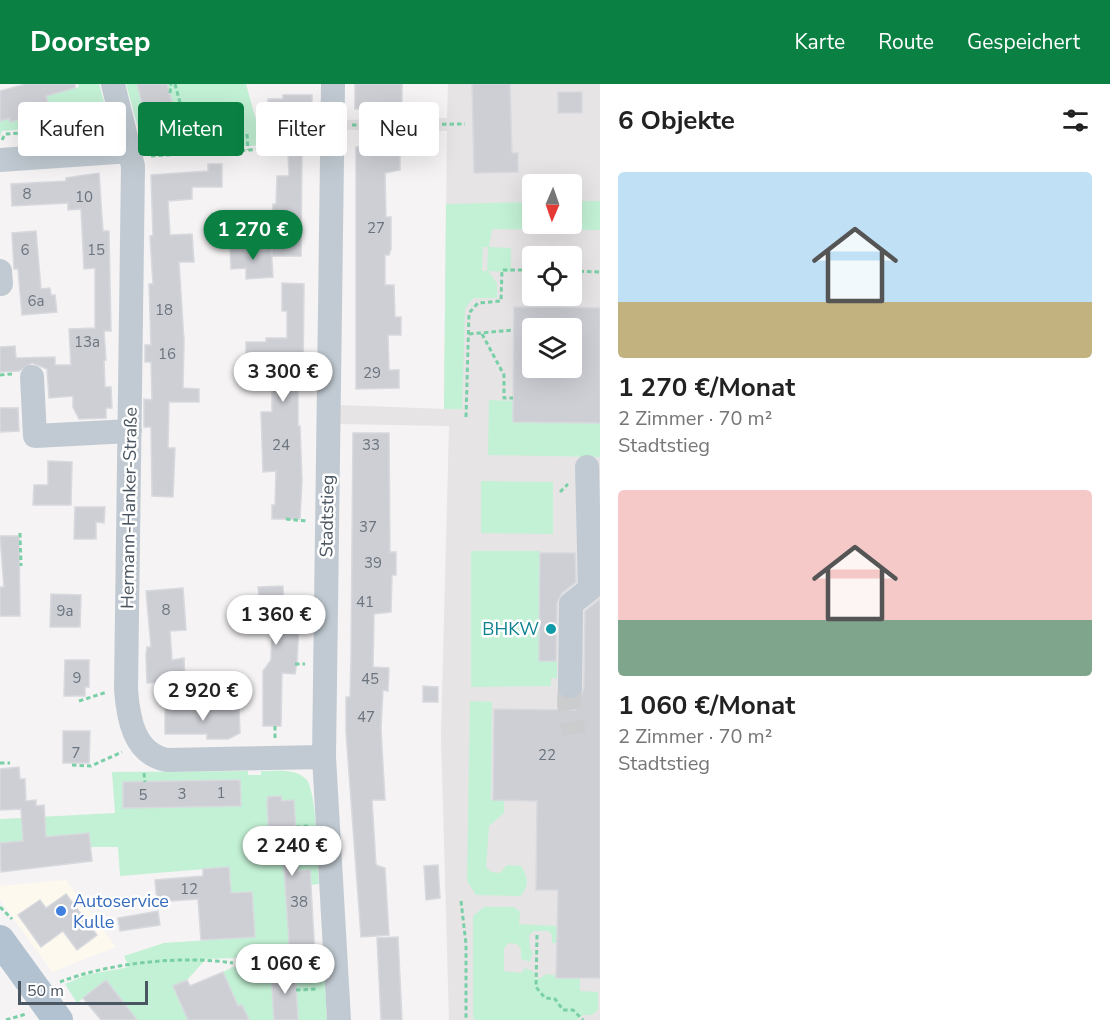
<!DOCTYPE html>
<html lang="de">
<head>
<meta charset="utf-8">
<style>
  :root { --surface:#fff; --page:#f6f6f6; --text:#222; --muted:#767676; --accent:#0b8043 }
  body { margin:0; font-family:"Nunito Sans",sans-serif; background:var(--page); color:var(--text); height:100vh; display:flex; flex-direction:column; font-size:22px; white-space:nowrap }
  * { box-sizing:border-box; margin:0 }
  p { font-size:20px; color:var(--muted) }
  .icon { flex:none; width:33px; height:33px; fill:none; stroke:currentColor; stroke-width:2; stroke-linecap:round; stroke-linejoin:round }
  .map { position:relative; flex:1; overflow:hidden }
  .sheet { display:flex; flex-direction:column; background:var(--surface); width:510px }
  .sheet>* { flex:none }
  .guide { position:absolute; left:18px; top:18px; width:492px; height:54px; display:flex; gap:12px }
  .needle { width:39px; rotate:182deg }
  .fabs { position:absolute; left:522px; top:90px; display:grid; gap:12px }
  .fabs a { display:grid; place-items:center; width:60px; height:60px; border-radius:6px; background:var(--surface); box-shadow:0 6px 24px #0002; font-size:30px }
  .scale { position:absolute; left:18px; bottom:15px; width:130px; box-sizing:border-box; padding-left:6px; border:3px solid #4a5661; border-top:0; font-size:16px; line-height:21px; white-space:nowrap; color:#4a5661; -webkit-text-stroke:4px #fff; paint-order:stroke }
  .price { position:absolute; translate:-50% -51px; padding:0 14px; border-radius:21px; background:#fff; color:#222; font-size:20px; line-height:39px; filter:drop-shadow(0 2px 3px #0008) }
  .price::after { content:''; position:absolute; left:50%; top:36px; width:18px; height:14px; margin-left:-9px; background:inherit; clip-path:polygon(0 0,100% 0,50% 100%) }
  .price.active { background:var(--accent); color:#fff }
  ul { padding:0; list-style:none }
  li { display:grid; align-content:center; gap:12px; height:318px; padding:0 18px }
  li span { display:grid; place-items:center; height:186px; border-radius:6px; color:#555 }
  li>.icon { margin-inline-start:auto }
  span .icon { width:108px; height:108px; fill:#fffc; stroke-width:1 }
  li b { font-size:26px }
  h2 { display:flex; justify-content:space-between; align-items:center; height:72px; padding:0 18px; font-size:26px }
  .tag { padding:0 21px; border-radius:6px; background:var(--surface); box-shadow:0 6px 24px #0002; font-size:21px; line-height:54px }
  .tag.active { background:var(--accent); color:#fff }
  header { display:flex; align-items:center; gap:36px; box-sizing:border-box; height:84px; padding:0 30px; background:var(--accent); color:#fff }
  header strong { font-size:28px }
  nav { display:flex; gap:33px; margin-inline-start:auto; font-size:21px }
  main { display:flex; flex:1; min-height:0 }
  .map>svg:first-child { display:block }
</style>
</head>
<body>
<header>
<strong>Doorstep</strong>
<nav><a>Karte</a><a>Route</a><a>Gespeichert</a></nav>
</header>
<main>
<div class="map">
<svg width="600" height="936" viewBox="0 0 600 936">
  <rect width="100%" height="100%" fill="#f5f3f3"/>
  <!-- commercial -->
  <path fill="#fdf9ef" d="M66,796L116,863L52,888L0,816V802Z"/>
  <!-- education -->
  <path fill="#e6e4e5" fill-rule="evenodd" d="M448,0H600V936H449L441,651L449,342L339,340V321L444,325L447,47L343,46V36L447,34ZM532,100H572V140H532ZM532,172H572V212H532ZM532,244H572V284H532Z"/>
  <!-- green -->
  <path fill="#c3f1d5" fill-rule="evenodd" d="M78,0H99L109,36L97,54L76,56L69,42L2,47L0,53V37L9,34L10,38L50,27L46,12L79,3Z
    M126,0H246L263,61L145,69Z
    M572,117H600V146L492,145L489,163L511,164V188L488,187L497,199V214H473L465,225L462,325H444L446,120L532,118V140H572ZM483,163H488L487,187H482Z
    M489,316L513,317V338H600V373L488,371Z
    M481,397L553,398V450L481,449Z
    M471,467H540L539,576L557,577V594H551V602L471,603Z
    M470,617L492,618L491,716H504V729L489,742L486,783L491,788L500,789L507,781L521,782C528,793 530,802 520,812L476,811L467,797Z
    M248,687V691H261V687C275,687 295,684 306,695C317,706 318,781 319,800L311,801L284,788L290,873L274,872L273,862H265L266,873L206,875L187,896L173,902L188,936H137L106,896L77,919L65,900L86,891L129,883L124,872L164,859L255,853L224,816L222,797L230,796L229,783L120,792L118,763H91L89,750L0,759V735L115,729L112,688Z
    M484,823H514L520,828L519,840L557,842V859H552V851L548,847H534L529,851L530,865L533,868L530,878L521,875V865L517,860L508,859L504,865V887L521,889L525,884L534,888V894H541L546,890L580,894V907L598,908V926L592,931H583L577,936H475L473,934V832Z
    M263,881L273,885L324,884L327,936H249L242,921L238,922L223,888L233,883Z"/>
  <!-- building -->
  <path fill="#cdcfd5" stroke="#d7d9de" stroke-width="1.5" fill-rule="evenodd" d="M26,0H75V4L46,12L50,27L10,38L9,34L0,37V7Z
    M137,0H167L181,49L152,57Z
    M355,0H402V24L355,25Z
    M472,0H510L512,69H518V88L474,89Z
    M558,8H582V29H558Z
    M283,11H312V36H268V15H283Z
    M356,63L400,64V86L385,89L386,133H391V165L389,171H385V201H394L395,233H401V251H388L389,286H399V304L356,305Z
    M302,67L301,172H272L273,120H276L277,92H289L288,68Z
    M208,80H222V103H192V115L168,117L170,151L192,150L194,178H179L184,257L183,304L199,305V318H169L168,364H175L173,413L152,412L151,343H144V315L152,316L151,278H145V261H151L149,200H153L150,152H153L151,91L208,87Z
    M99,89L103,147H109L111,247H104L106,276H104L105,303H111L112,324H106V334L79,335L73,323V312L49,314L47,285L32,279L19,287L0,288V263L15,262L16,274L55,273V281H71L69,245L95,244V184L84,185L81,125L68,126V119L12,122L11,100L66,97V94Z
    M36,147L41,205L50,204L51,211H55L57,228L22,231L18,185H14L12,149Z
    M271,162L273,193L246,195V184L231,185L230,164Z
    M282,199L304,200L303,298L298,297V342H300L302,396L300,435H272V421H275L276,387L263,388L261,328H272V291H241V275H246V258H266V254H287V227H282Z
    M514,223L600,224V339L513,338ZM532,244H572V284H532Z
    M0,324H18L19,347L0,348Z
    M353,349H389L390,468H396V491H392L391,528L374,530L373,583L389,584L388,607L383,606L381,645L385,716H372L376,781L385,784L389,851L361,853L346,648V613H350L351,575Z
    M48,377L72,378L71,421H33L34,401H48Z
    M75,423H105L104,439L96,438V455H74Z
    M0,452H19L20,532H0V503H4Z
    M540,469H575L576,498L562,509L557,519L556,577H539Z
    M283,502L284,523L300,522L297,578L295,590L282,589L281,642H263V587L271,576L272,540L244,542L242,522L260,521L258,503Z
    M183,504L186,546L170,547L172,576L184,574L185,597L147,599L146,571L147,563H151L146,507Z
    M51,510L81,511L80,543H50Z
    M600,515V894H556L558,806H536L537,717L493,716L494,625L575,626V615L582,610L584,602L585,527Z
    M65,576H89V603H85V612H64Z
    M423,602L438,603V618H423Z
    M165,623L239,624L240,649L228,655H207V650H165Z
    M63,647H90L89,679H63Z
    M19,683L20,695H25L26,717L36,716V722L44,721L46,753L89,749L92,777L1,788L0,759L23,757L21,725L0,726V685Z
    M240,696L241,722L123,724V698Z
    M281,712L282,717L294,716L298,787L310,786L315,872L290,873L283,769L270,770L267,717L268,713Z
    M438,781L440,814L426,816L424,782Z
    M229,783L231,809L252,808L255,853L201,856L198,815L157,818L155,796L203,792V785Z
    M66,810L97,851L77,866L63,847L41,863L18,831L40,816L46,824Z
    M158,827L160,841L120,847L118,834Z
    M398,853L402,936H381L377,854Z
    M295,885L298,936H274L271,886Z
    M223,888L238,922L242,921L249,936H188L173,902L187,896L190,902Z
    M106,896L137,936H101L83,914Z"/>
  <g fill="none" stroke-linecap="round" stroke-linejoin="round">
    <!-- minor-tunnel -->
    <path stroke="#caccce" stroke-width="24" stroke-dasharray="24 12" stroke-linecap="butt" d="M570,602L569,619L574,650"/>
    <!-- path -->
    <path stroke="#7ad0a6" stroke-width="3" stroke-dasharray="4.5 3" stroke-linecap="butt" d="M175,0L188,48
      M170,9L171,0
      M30,33L34,48
      M352,41L465,40
      M247,50L248,66
      M2,56L5,50L67,46L69,50
      M150,60L166,55V53
      M151,72L312,62
      M572,187L600,188
      M469,250L514,246
      M482,250L504,291V314H513
      M0,291L12,290
      M466,333L469,229L478,219L501,217L502,186H532
      M560,408L568,400
      M286,435L307,437
      M20,449L21,482
      M284,520L301,518L303,525H306
      M295,580H305
      M79,617L107,608
      M275,654V642
      M0,679H10
      M72,681L91,682L122,668
      M144,689L145,698
      M296,743L308,742
      M461,817L466,860V936
      M0,823L12,835
      M537,851L536,903L545,914L555,915L563,926H573L583,936
      M60,898C108,879 182,871 233,879
      M296,906L318,905
      M6,936L26,930"/>
    <!-- minor -->
    <path stroke="#c1cad2" stroke-width="24" d="M113,0L133,82L126,605C128,634 134,670 167,676L324,673
      M333,0L324,673L339,936
      M0,76L131,67
      M0,187L1,200
      M32,293L35,352L130,347
      M570,602L571,520L590,505L587,383"/>
    <!-- major -->
    <path stroke="#b3c2d1" stroke-width="30" d="M0,856L58,936"/>
  </g>
  <!-- markers -->
  <circle fill="#0f9aa8" stroke="#fff" stroke-width="2" cx="551" cy="545" r="6"/>
  <circle fill="#3f7fe0" stroke="#fff" stroke-width="2" cx="61" cy="827" r="6"/>
  <g text-anchor="middle" stroke-width="5" stroke-linejoin="round" paint-order="stroke">
    <!-- number labels -->
    <g font-size="15" fill="#6b747e">
      <text x="27" y="115">8</text>
      <text x="84" y="118">10</text>
      <text x="376" y="149">27</text>
      <text x="25" y="171">6</text>
      <text x="96" y="171">15</text>
      <text x="36" y="222">6a</text>
      <text x="164" y="231">18</text>
      <text x="87" y="263">13a</text>
      <text x="167" y="275">16</text>
      <text x="372" y="294">29</text>
      <text x="281" y="366">24</text>
      <text x="371" y="366">33</text>
      <text x="368" y="448">37</text>
      <text x="373" y="484">39</text>
      <text x="365" y="523">41</text>
      <text x="166" y="531">8</text>
      <text x="65" y="532">9a</text>
      <text x="77" y="599">9</text>
      <text x="370" y="600">45</text>
      <text x="366" y="638">47</text>
      <text x="76" y="674">7</text>
      <text x="547" y="676">22</text>
      <text x="221" y="714">1</text>
      <text x="182" y="715">3</text>
      <text x="143" y="716">5</text>
      <text x="189" y="810">12</text>
      <text x="299" y="823">38</text>
    </g>
    <!-- street labels -->
    <g font-size="18" fill="#4a5661" stroke="#fff">
      <text transform="translate(129 424) rotate(-89)" y="6">Hermann-Hanker-Straße</text>
      <text transform="translate(327 432) rotate(-89)" y="6">Stadtstieg</text>
    </g>
    <!-- culture labels -->
    <g font-size="18" fill="#0d838f" stroke="#fff" text-anchor="end">
      <text x="539" y="551">BHKW</text>
    </g>
    <!-- shop labels -->
    <g font-size="18" fill="#366cbe" stroke="#fff" text-anchor="start">
      <text x="73" y="823">Autoservice<tspan x="73" dy="21">Kulle</tspan></text>
    </g>
  </g>
</svg>
<div class="fabs">
<a><svg class="needle" viewBox="-14 -14 28 28"><path d="M0-13l5 13h-10z" fill="#e53935"/><path d="M0 13l5-13h-10z" fill="#767676"/></svg></a>
<a><svg class="icon" aria-label="locate" viewBox="0 0 24 24"><circle cx="12" cy="12" r="6"/><path d="M12 2v4M12 18v4M2 12h4M18 12h4"/></svg></a>
<a><svg class="icon" aria-label="layers" viewBox="0 0 24 24"><path d="M12 4l9 5-9 5-9-5zM3 14l9 5 9-5"/></svg></a>
</div>
<div class="scale">50 m</div>
<b class="price active" style="left:253px;top:177px">1 270 €</b>
<b class="price" style="left:283px;top:319px">3 300 €</b>
<b class="price" style="left:276px;top:562px">1 360 €</b>
<b class="price" style="left:203px;top:638px">2 920 €</b>
<b class="price" style="left:292px;top:793px">2 240 €</b>
<b class="price" style="left:285px;top:911px">1 060 €</b>
<div class="guide">
<a class="tag">Kaufen</a>
<a class="tag active">Mieten</a>
<a class="tag">Filter</a>
<a class="tag">Neu</a>
</div>
</div>
<section class="sheet">
<h2>6 Objekte<svg class="icon" aria-label="filters" viewBox="0 0 24 24"><path d="M4 7h16M4 17h16"/><circle cx="9" cy="7" r="2"/><circle cx="15" cy="17" r="2"/></svg></h2>
<ul>
<li><span style="background:linear-gradient(#bfe0f5 70%,#c2b280 0)"><svg class="icon" aria-label="home" viewBox="0 0 24 24"><path d="M3 11l9-7 9 7M6 9v11h12V9"/></svg></span><div><b>1 270 €/Monat</b><p>2 Zimmer · 70 m²</p><p>Stadtstieg</p></div></li>
<li><span style="background:linear-gradient(#f6c9c9 70%,#7fa58c 0)"><svg class="icon" aria-label="home" viewBox="0 0 24 24"><path d="M3 11l9-7 9 7M6 9v11h12V9"/></svg></span><div><b>1 060 €/Monat</b><p>2 Zimmer · 70 m²</p><p>Stadtstieg</p></div></li>
</ul>
</section>
</main>
</body>
</html>
